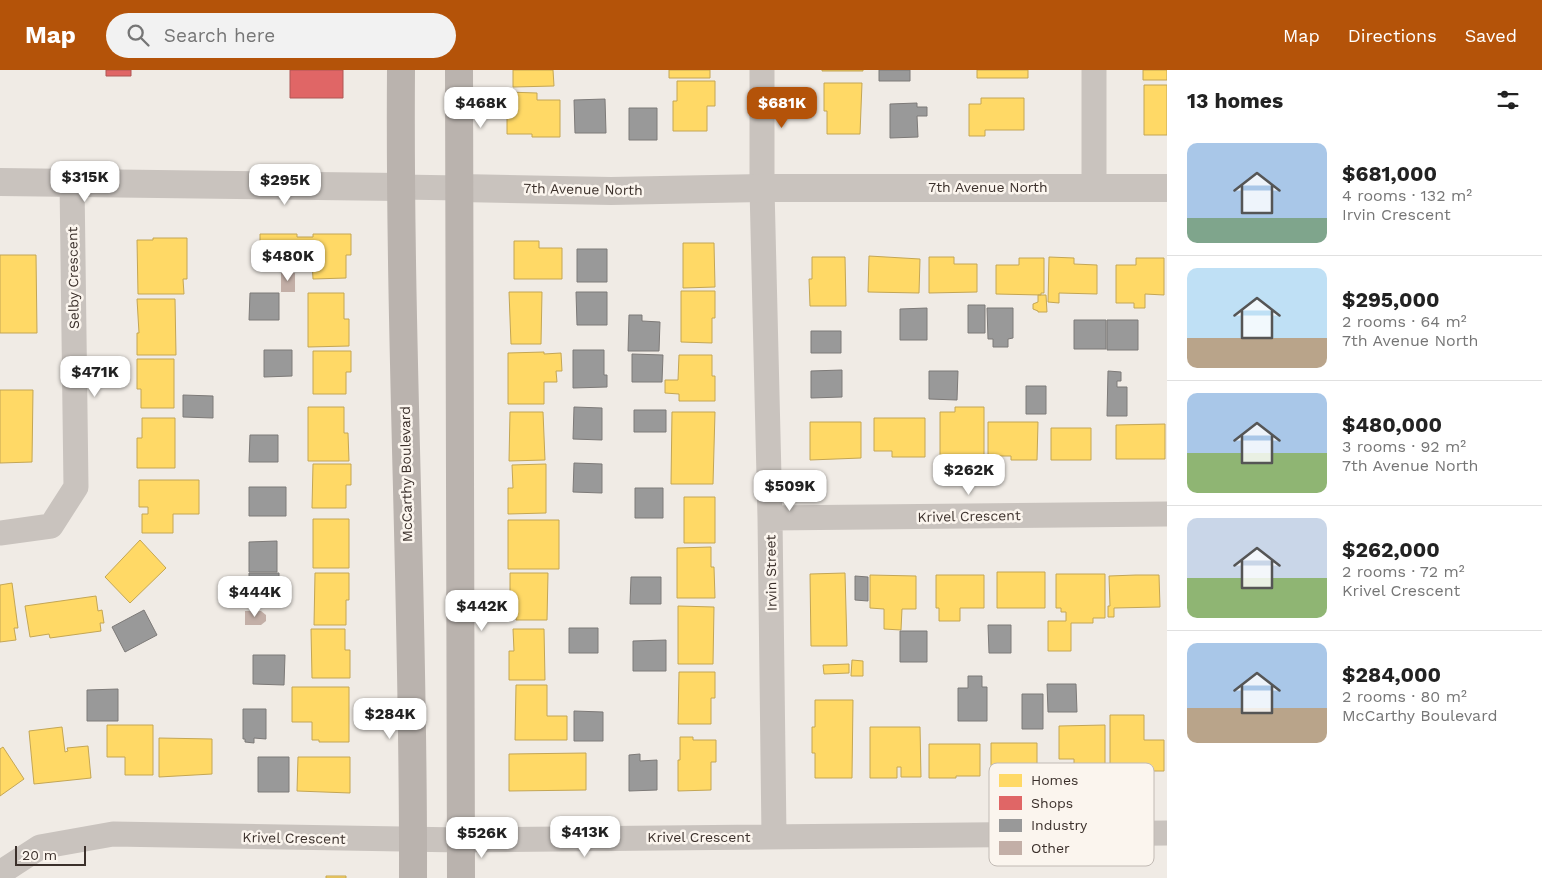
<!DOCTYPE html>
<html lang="en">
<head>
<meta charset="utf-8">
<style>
  :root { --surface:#fff; --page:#f2f2f2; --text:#222; --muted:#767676; --line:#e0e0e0; --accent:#b45309 }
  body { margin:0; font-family:"Work Sans",sans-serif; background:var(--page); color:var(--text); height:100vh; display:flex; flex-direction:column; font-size:19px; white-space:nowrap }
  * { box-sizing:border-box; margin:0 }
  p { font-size:16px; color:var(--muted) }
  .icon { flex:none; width:28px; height:28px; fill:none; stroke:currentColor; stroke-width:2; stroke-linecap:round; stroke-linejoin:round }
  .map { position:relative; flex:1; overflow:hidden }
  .panel { display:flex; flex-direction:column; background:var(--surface); width:375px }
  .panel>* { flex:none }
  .scale { position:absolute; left:15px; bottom:12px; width:71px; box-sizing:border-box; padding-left:5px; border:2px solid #3b302b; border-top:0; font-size:14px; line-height:18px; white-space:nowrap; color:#3b302b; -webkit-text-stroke:4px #fbf5ee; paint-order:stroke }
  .price { position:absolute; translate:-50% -42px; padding:0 11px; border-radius:10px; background:#fff; color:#222; font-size:16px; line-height:32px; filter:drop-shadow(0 1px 2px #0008) }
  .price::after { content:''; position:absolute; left:50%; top:30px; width:15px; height:11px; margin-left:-8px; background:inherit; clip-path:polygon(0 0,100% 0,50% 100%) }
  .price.on { background:var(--accent); color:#fff }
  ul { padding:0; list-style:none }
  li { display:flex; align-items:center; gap:15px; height:125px; padding:0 20px }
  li+li { border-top:1px solid var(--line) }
  li span { display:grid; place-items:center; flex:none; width:140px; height:100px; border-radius:10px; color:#555 }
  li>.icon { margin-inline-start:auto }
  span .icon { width:60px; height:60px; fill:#fffc; stroke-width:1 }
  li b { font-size:21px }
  h2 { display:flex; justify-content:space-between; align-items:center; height:60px; padding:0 20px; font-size:21px }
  header { display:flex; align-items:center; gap:30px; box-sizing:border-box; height:70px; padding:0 25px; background:var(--accent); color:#fff }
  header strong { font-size:24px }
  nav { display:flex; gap:28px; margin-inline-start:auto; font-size:18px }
  .search { width:350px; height:45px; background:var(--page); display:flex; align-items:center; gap:12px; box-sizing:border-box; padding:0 18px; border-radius:28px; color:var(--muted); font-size:19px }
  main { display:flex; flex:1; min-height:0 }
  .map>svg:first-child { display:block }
</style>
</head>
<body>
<header>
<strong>Map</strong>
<div class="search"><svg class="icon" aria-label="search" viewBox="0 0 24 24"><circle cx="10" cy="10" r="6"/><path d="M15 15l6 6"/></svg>Search here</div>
<nav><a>Map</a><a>Directions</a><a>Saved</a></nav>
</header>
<main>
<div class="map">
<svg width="1167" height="808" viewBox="0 0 1167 808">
  <rect width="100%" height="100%" fill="#f0ebe5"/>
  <!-- homes -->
  <path fill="#ffd966" stroke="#c4a654" d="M513,0H553L554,16L513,17Z
    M669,0H710V8H669Z
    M822,0H863V1H822Z
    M977,0H1028V8H977Z
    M1143,0H1167V10H1143Z
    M677,11H715V36H707V61H673V31H677Z
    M824,13H862L860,64H827V41H824Z
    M1144,15H1167V65H1144Z
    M507,22L537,23V30H560V67H532V64H507Z
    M981,28H1024V60H985V66H969V34H981Z
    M260,164H297V167H313V164H351V185H346V208L313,209L312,191H298V193L260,194Z
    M153,168H187V209H183L184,224H138L137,170H153Z
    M514,171H539V178H562V209H514Z
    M683,173H714L715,217L683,218Z
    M0,185H36L37,263H0Z
    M869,186L920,189L919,223L868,222Z
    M812,187H845L846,236H810L809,209H812Z
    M929,187H954V194H977V222L929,223Z
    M1049,187L1074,188V194L1097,195V224L1059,223V233L1048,232Z
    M1019,188H1044V223H1041V225L996,224V195H1019Z
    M1136,188H1164V225L1145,224V238H1134V233H1116V195H1136Z
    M681,221H715V248H712V273L681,272Z
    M509,222H542L541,274H511Z
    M308,223H344V249H349V276L308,277Z
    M1038,225H1046L1047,242H1038V241L1033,239V234L1038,232Z
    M137,229H175L176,285H137V263H139Z
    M313,281H351V302H346V324H313Z
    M544,282V284L561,283L562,301H556L557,312H544V334H508V283Z
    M679,285H712V306H715V331H679V324L665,323V310H678Z
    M137,289H174V338H141V319H137Z
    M0,320H33L32,392L0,393Z
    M308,337H344V363H348L349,391H308Z
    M955,337H984V390L940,391V342H955Z
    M510,342H543L545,390L509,391Z
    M672,342H715L713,414H671Z
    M142,348H175V398H137V368H142Z
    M874,348H925V387H892V381H874Z
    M810,352H861V388L810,390Z
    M988,352H1038L1037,390H1011V386H988Z
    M1165,354V389H1116V355Z
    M1051,358H1091V390H1051Z
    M313,394H351V415H346V438H312Z
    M546,394V443L508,444V418H513L512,395Z
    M139,410H199V444H173V463H142V444H148V437H139Z
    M684,427H715V473H684Z
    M313,449H349V498H313Z
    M508,450H559V499H508Z
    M140,470L166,498L130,533L105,507Z
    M711,477V497H714L715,528H677V478Z
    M997,502H1045V538H997Z
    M315,503H349V530H346V555H314Z
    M510,503H548L547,550H516V528H510Z
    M845,503L847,576H811L810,504Z
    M1056,504H1105V548H1093V553H1071V581H1048V551H1066V542H1061V538H1056Z
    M870,505L916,506V539H902L901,560L884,559V539L870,538Z
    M936,505H984V538H960V551H939V538H936Z
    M1136,505H1159L1160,537L1114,538V547H1108V536H1110L1109,506Z
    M12,513L18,558H14L16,570L0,572V515Z
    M96,526L98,541L102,540L104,553H100L101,561L50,568L49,564L30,567L25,536Z
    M678,536L714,537L713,594H678Z
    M311,559H345V580H350V608H312Z
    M513,559H544L545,610H509V581H514Z
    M852,590L863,591V606H851Z
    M849,594V603L824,604L823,595Z
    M679,602H715V628H711V654H678Z
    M516,615H547V646H567V670H515Z
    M292,617H349V672H319V670H312V652H292Z
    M815,630H853L852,708H815V683H812V657H815Z
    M1110,645H1144V670H1164V701H1145V697H1137V706H1110Z
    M107,655H153V705H125V687H107Z
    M1105,655V707H1074V689H1059V656Z
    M62,657L65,682L68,681L67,678L88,676L91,708L34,714L29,661Z
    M870,657H920L921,707H901V697H897V708H870Z
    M680,667H693V670H716V692H711V720L678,721V690H680Z
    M159,668L212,669V704L159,707Z
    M991,673H1037V707H991Z
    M929,674H980V706H956V708H929Z
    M3,677L24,709L0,726V679Z
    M586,683V720L509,721V684Z
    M298,687H350V723L297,721Z
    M326,806H346V808H326Z"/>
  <!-- shops -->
  <path fill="#e06666" stroke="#ae5654" d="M106,0H131V6H106Z
    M290,0H343V28H290Z"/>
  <!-- industry -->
  <path fill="#999" stroke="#7d7a78" d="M879,0H910V11H879Z
    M605,29L606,63H575L574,30Z
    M917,33V37H927V46H917L918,67L890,68V34Z
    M629,38H657V70H629Z
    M577,179H607V212H577Z
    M576,222H607V255H577Z
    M250,223H279V250H249Z
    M968,235H985V263H968Z
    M927,238V270H900V239Z
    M987,238H1013V268L1008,269V277H993V269H988Z
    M629,245H642V251L660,252L659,281H628Z
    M1074,250H1106V279H1074Z
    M1107,250H1138V280H1107Z
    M811,261H841V283H811Z
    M264,280H292V306L264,307Z
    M573,280H604V305H607V317L573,318Z
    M632,284L663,285L662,312H632Z
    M842,300V327L811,328V301Z
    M929,301H958L957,330L929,329Z
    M1108,301L1121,302V311H1117V317H1127V346H1107Z
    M1026,316H1046V344H1026Z
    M183,325L213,326V348L183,347Z
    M574,337L602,338V370L573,369Z
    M634,340H666V362H634Z
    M250,365H278V392H249Z
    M574,393L602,394V423L573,422Z
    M249,417H286V446H249Z
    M635,418H663V448H635Z
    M277,471V502H249V472Z
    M249,503H279V511H286V530H278V533H249Z
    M855,506L868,507V531L855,530Z
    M631,507H661V534H630Z
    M144,540L157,565L125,582L112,557Z
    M988,555H1011V583H989Z
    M569,558H598V583H569Z
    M900,561H927V592H900Z
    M666,570V601H633V571Z
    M253,585H285L284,615L253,614Z
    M968,606H982V617H987V651H958V618H968Z
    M1047,614H1076L1077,642H1048Z
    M118,619V651H87V620Z
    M1022,624H1043V659H1022Z
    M243,639H266V669L254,668V673L245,672V669H243Z
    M574,641L603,642V671H574Z
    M640,684V691L657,690V720L629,721V685Z
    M258,687H289V722H258Z"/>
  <!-- building -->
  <path fill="#c3afa7" d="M281,203H295V222H281Z
    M245,541H261L266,545V551L261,555H245Z"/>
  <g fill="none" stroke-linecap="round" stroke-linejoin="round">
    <!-- minor -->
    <path stroke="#c9c3be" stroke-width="25" d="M762,0V118L770,448L774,767
      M400,117L460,118
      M1094,117V0
      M770,448L1167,444
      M0,463L51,456L76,417L72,112
      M0,803L40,777L113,764L461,770L1167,763"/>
    <!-- tertiary -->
    <path stroke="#c9c3be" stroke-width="28" d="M0,112L400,117
      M460,118L611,121L762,118H1167"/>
    <!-- secondary -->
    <path stroke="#bab3ae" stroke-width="28" d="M401,0C399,269 414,539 413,808
      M459,0L461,808"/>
  </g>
  <g text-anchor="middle" stroke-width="5" stroke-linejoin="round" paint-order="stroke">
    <!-- street labels -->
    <g font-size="14" fill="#3b302b" stroke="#fbf5ee">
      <text x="988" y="122">7th Avenue North</text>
      <text transform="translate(583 119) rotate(1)" y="5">7th Avenue North</text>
      <text transform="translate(73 208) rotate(-91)" y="5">Selby Crescent</text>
      <text transform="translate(406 404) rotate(-91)" y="5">McCarthy Boulevard</text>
      <text transform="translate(969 446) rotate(-1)" y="5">Krivel Crescent</text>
      <text transform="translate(771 503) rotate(-91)" y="5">Irvin Street</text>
      <text x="699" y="772">Krivel Crescent</text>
      <text transform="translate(294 768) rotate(1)" y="5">Krivel Crescent</text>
    </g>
  </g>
  <!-- legend -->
  <rect x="989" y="693" width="165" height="103" rx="8" fill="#fbf5ee" stroke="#c1bab4" stroke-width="1"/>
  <rect x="999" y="704" width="23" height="13" fill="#ffd966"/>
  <rect x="999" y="726" width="23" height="14" fill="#e06666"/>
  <rect x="999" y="749" width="23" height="13" fill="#999"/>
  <rect x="999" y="771" width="23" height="14" fill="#c3afa7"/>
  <g font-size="14" fill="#3b302b">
    <text x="1031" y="715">Homes</text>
    <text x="1031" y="738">Shops</text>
    <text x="1031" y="760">Industry</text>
    <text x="1031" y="783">Other</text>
  </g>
</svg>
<div class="scale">20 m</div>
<b class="price" style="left:481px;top:59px">$468K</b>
<b class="price on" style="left:782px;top:59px">$681K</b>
<b class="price" style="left:85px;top:133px">$315K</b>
<b class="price" style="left:285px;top:136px">$295K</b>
<b class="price" style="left:288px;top:212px">$480K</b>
<b class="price" style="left:95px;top:328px">$471K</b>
<b class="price" style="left:969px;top:426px">$262K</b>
<b class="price" style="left:790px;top:442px">$509K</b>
<b class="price" style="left:255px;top:548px">$444K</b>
<b class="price" style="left:482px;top:562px">$442K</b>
<b class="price" style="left:390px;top:670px">$284K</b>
<b class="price" style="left:585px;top:788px">$413K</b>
<b class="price" style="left:482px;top:789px">$526K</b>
</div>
<section class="panel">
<h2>13 homes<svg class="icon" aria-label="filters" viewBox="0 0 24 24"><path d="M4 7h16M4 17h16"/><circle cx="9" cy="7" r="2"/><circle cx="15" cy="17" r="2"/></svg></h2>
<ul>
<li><span style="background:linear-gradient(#a9c7e8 75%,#7fa58c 0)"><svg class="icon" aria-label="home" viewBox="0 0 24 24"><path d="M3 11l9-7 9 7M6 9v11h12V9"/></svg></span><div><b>$681,000</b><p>4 rooms · 132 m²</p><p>Irvin Crescent</p></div></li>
<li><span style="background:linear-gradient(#bfe0f5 70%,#b9a48a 0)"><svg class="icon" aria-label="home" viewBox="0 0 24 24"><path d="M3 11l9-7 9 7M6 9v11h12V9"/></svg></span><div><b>$295,000</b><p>2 rooms · 64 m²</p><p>7th Avenue North</p></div></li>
<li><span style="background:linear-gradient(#a9c7e8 60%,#8fb573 0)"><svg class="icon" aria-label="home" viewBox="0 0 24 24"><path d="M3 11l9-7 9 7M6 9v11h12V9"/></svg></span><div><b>$480,000</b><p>3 rooms · 92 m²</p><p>7th Avenue North</p></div></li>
<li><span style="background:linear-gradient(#c9d6e8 60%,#8fb573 0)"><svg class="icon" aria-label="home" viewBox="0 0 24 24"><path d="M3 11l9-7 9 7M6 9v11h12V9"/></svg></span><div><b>$262,000</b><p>2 rooms · 72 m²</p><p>Krivel Crescent</p></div></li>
<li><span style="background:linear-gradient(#a9c7e8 65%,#b9a48a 0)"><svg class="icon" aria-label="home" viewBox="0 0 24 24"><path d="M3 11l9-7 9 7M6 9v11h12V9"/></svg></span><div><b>$284,000</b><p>2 rooms · 80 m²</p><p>McCarthy Boulevard</p></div></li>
</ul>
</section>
</main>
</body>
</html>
